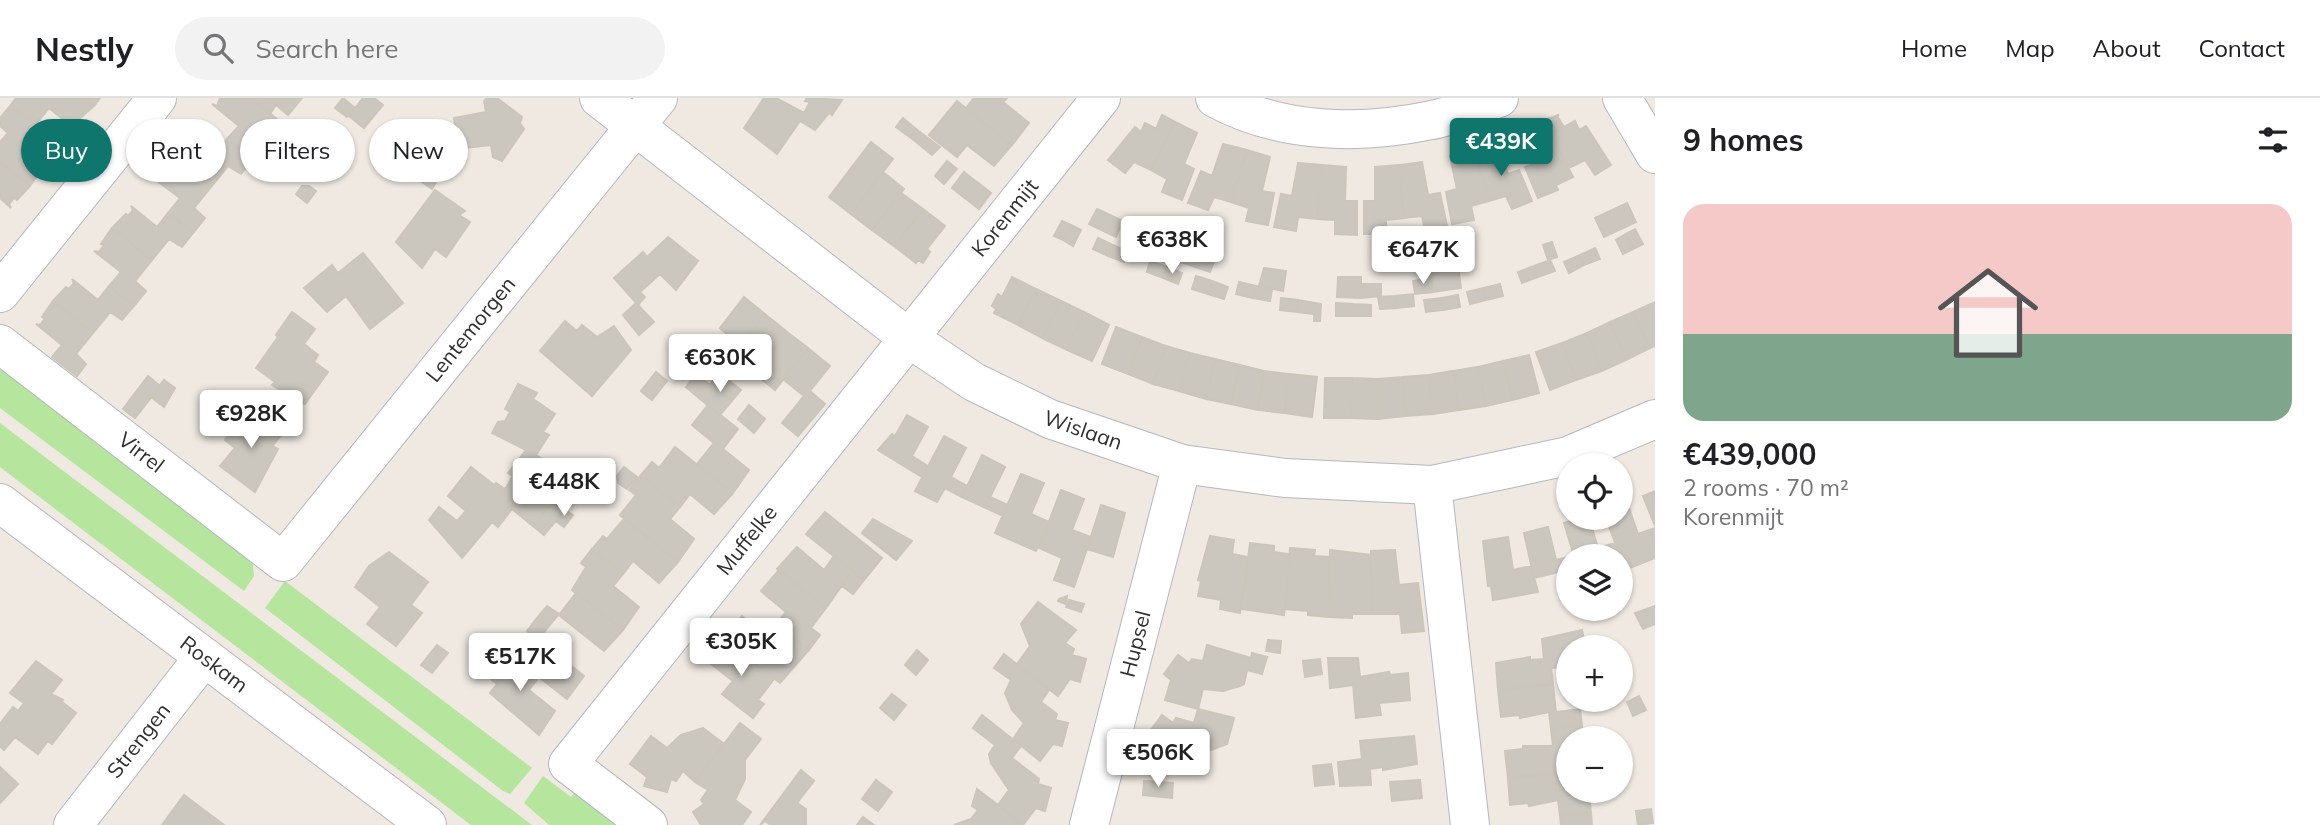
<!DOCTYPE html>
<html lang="en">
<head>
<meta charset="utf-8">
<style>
  :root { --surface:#fff; --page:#f2f2f2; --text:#202124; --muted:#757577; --line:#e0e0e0; --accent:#0f766e }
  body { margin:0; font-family:Mulish,sans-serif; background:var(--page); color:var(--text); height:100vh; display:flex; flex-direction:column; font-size:26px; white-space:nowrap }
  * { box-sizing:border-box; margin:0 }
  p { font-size:23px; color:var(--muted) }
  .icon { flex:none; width:38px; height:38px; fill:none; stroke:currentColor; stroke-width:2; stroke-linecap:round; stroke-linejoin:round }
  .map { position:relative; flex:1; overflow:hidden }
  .details { display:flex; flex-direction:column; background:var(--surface); width:665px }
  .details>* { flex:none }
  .guide { position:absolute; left:21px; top:21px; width:665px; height:63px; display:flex; gap:14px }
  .controls { position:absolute; left:1556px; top:355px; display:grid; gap:14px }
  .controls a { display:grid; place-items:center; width:77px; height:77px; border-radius:50%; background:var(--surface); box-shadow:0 2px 5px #0004; font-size:35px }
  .price { position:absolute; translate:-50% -60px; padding:0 16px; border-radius:7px; background:#fff; color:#222; font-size:23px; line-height:46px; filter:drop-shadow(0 2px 4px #0008) }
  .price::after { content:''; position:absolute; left:50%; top:42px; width:21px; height:16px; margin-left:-10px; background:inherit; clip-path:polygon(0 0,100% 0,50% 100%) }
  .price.on { background:var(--accent); color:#fff }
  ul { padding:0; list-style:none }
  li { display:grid; align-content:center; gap:14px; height:371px; padding:0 28px }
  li+li { border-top:2px solid var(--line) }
  li span { display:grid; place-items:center; height:217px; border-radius:21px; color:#555 }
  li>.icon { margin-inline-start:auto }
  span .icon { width:126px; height:126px; fill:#fffc; stroke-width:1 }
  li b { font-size:30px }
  h2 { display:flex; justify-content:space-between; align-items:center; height:84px; padding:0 28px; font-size:30px }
  .tag { padding:0 24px; border-radius:32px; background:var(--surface); box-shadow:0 2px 5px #0004; font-size:24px; line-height:63px }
  .tag.on { background:var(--accent); color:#fff }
  header { display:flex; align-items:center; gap:42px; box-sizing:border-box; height:98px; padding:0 35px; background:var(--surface); border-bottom:2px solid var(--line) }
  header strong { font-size:33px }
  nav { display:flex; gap:38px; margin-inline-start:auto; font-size:24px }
  .search { width:490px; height:63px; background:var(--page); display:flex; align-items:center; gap:18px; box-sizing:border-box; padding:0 24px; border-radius:38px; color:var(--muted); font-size:26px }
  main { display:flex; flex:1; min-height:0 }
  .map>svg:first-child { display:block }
</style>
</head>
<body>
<header>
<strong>Nestly</strong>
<div class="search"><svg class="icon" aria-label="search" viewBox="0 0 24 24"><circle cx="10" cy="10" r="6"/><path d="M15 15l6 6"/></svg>Search here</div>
<nav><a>Home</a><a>Map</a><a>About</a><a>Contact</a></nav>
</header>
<main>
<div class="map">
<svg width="1655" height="727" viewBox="0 0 1655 727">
  <rect width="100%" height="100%" fill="#efe9e1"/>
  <!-- green -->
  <path fill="#b6e59e" d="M0,264L252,458L254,478L244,493L0,310Z
    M0,325L532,727H471L0,369Z
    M285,483L532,670L510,696L503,693L265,510Z
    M543,678L571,699L578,690L629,727H549L524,705Z"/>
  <!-- building -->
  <path fill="#cbc7bf" stroke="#cbc5ba" stroke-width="2" d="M16,0H83L94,8L72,27L75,31L49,10L35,27L11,7Z
    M83,0H100L94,8Z
    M220,0H250L282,25L266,45L269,60L262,69L227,41L239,28L212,6L217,8Z
    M250,0H302L288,17L276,7L270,16Z
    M343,0L355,10L347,19L335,10Z
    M363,0H374L383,7L364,30L349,18Z
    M487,0H497L522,19L520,25L524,31L502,63L493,59L491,47L455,51L441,75L406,57L422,34L440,47L449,34L456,33L454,20L486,14L484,3Z
    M764,0H776L804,15L810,4L805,3L807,0L842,2L832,17L829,15L815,32L800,23L777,56L744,30Z
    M974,0H1007L1003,4L1029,25L1012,47L966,10Z
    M957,3L1012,47L994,68L967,47L957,59L929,37Z
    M11,7L35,27L21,44L47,65L43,64L38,70L41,72L30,88L0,64V44L8,35L0,28V20Z
    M1162,17L1175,24L1151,72L1134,64L1125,75L1108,62L1135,29L1141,34L1145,25L1156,31Z
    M1559,17L1557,18L1564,29L1575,23L1579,32L1586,28L1611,67L1595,77L1585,62L1569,70L1544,22Z
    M903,20L916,31L910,39L896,29Z
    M1544,22L1573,79L1556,87L1558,92L1538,100L1525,69L1536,65L1523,34Z
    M1175,24L1197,35L1184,66L1194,71L1182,102L1162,94L1167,81L1151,72Z
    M916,31L940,49L932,57L910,39Z
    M190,35L216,56L227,41L252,62L241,76L228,68L211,89L171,57L184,43L187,45L192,38Z
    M871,44L893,61L851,116L829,99Z
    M1496,45L1508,76L1519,72L1532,103L1512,111L1506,98L1489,103L1474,51Z
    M1223,46L1247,52L1231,104L1214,99L1208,112L1188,105L1201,73L1212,78Z
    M393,51L441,75L432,91L388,60Z
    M1474,51L1489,103L1471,108L1474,122L1452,126L1446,94L1457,91L1450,58Z
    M1247,52L1270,59L1262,93L1274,95L1268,127L1246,123L1249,110L1231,104Z
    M171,57L211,89L194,110L205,120L193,135L168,115L180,100L153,80L158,81L163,75L160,73Z
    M947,63L957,71L944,86L935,78Z
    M0,64L30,88L17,102L14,100L9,106L11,110L0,100Z
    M1422,64L1428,97L1440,95L1447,128L1425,132L1422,118L1404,120L1399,67Z
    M1298,65L1322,67L1317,121L1298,119L1296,133L1274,129L1281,96L1292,98Z
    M1322,67L1346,69L1345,103H1357V137L1335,136V122L1317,121Z
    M1399,67L1404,120L1386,122V136H1364V103H1375V69Z
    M883,74L904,91L872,132L851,116Z
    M964,74L991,95L979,111L952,90Z
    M302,88H309L316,93L307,105L296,96Z
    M435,92L465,113L459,117L470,124L446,159L435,151L422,170L396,144Z
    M901,95L923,111L894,148L872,132Z
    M1627,105L1636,124L1604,139L1595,120Z
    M131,108L157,129L168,115L193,135L182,149L169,141L152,162L112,130L126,116L128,118L133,112Z
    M923,111L945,128L927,151L930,154L923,165L918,162L916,165L894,148Z
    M1097,111L1123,123L1116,139L1089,126Z
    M1062,123L1071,127L1063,142L1054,138Z
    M1071,127L1081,132L1073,148L1063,142Z
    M112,130L152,162L135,183L146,193L134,208L109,188L121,174L94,153L99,154L104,147L101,146Z
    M1141,131L1169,141L1163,158L1135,148Z
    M1635,131L1643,146L1633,151L1626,136Z
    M1626,136L1633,151L1623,156L1616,142Z
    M1170,138L1199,148L1198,153L1216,158L1210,174L1163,158Z
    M668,139L698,163L676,192L660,176L640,194L645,199L638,207L614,180L643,154L647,159Z
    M1098,140L1113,147L1108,158L1093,151Z
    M1552,144L1557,159L1548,162L1543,147Z
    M1113,147L1128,154L1124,164L1108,158Z
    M1595,150L1600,161L1584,167L1580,157Z
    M363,155L403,205L370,231L346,198L327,214L304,190L332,167L338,175Z
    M1580,157L1584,167L1569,175L1564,164Z
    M1550,162L1555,173L1538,179L1534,168Z
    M1150,163L1167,169L1163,180L1147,174Z
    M1534,168L1538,179L1522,185L1518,174Z
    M1167,169L1182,175L1178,186L1163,180Z
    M1458,169L1461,190L1433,194L1428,173Z
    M1264,170L1286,173L1283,193L1259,188Z
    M1196,178L1212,183L1208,196L1192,191Z
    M1012,179L1036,191L1018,227L994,215L996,211L992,208L998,196L1002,199Z
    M1338,179H1361V200L1337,199Z
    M1431,180L1433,194L1415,196L1413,183Z
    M72,181L98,202L109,188L134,208L122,222L110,214L93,235L53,203L66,189L69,191L74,185Z
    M1212,183L1228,189L1224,201L1208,196Z
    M1239,184L1256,188L1253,200L1236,196Z
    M1361,186H1381V198L1361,200Z
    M1500,186L1503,198L1486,202L1484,190Z
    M1256,188L1272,191L1270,203L1253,200Z
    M1484,190L1486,202L1470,206L1467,194Z
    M1036,191L1061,203L1042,240L1018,227Z
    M1413,196L1414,208L1397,210L1396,198Z
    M1458,197L1460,209L1443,212L1441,200Z
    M1396,198L1397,210L1380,211L1378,199Z
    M744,199L766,217L741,248L720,230Z
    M1281,200L1298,202L1297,214L1280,212Z
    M1441,200L1443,212L1426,214L1424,202Z
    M1298,202L1321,206L1320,223H1314V216L1297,214Z
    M53,203L93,235L76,256L86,266L77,278L52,259L62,247L36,226L40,227L45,221L42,219Z
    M1061,203L1084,214L1067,252L1042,240Z
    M1655,204V248L1650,250L1633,214Z
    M636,205L654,224L639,237L623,217Z
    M1336,205L1353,206V218H1336Z
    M1353,206L1371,207V218H1353Z
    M292,214L315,231L304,246L318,257L314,264L328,274L305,306L272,287L275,284L256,270L278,239L276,237Z
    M1084,214L1109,227L1092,263L1067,252Z
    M1633,214L1650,250L1626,262L1610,224Z
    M766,217L787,234L754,275L733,258Z
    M565,223L577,233L582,227L597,239L614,228L631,252L592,298L540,253Z
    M1610,224L1626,262L1602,273L1587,235Z
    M1116,229L1142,239L1128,276L1102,266Z
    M787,234L808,250L775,292L754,275Z
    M1587,235L1602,273L1576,282L1562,245Z
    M1142,239L1166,248L1153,286L1128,276Z
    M1562,245L1576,282L1550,292L1536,254Z
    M1166,248L1190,255L1179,293L1153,286Z
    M808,250L830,268L810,293L825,306L798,338L782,325L804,298L783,281Z
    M1190,255L1215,261L1206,301L1179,293Z
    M1529,257L1539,295L1512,302L1503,263Z
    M1215,261L1240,267L1231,306L1206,301Z
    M1503,263L1512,302L1486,308L1478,269Z
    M1240,267L1264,273L1258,312L1231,306Z
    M1478,269L1486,308L1459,312L1453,273Z
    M1264,273L1289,276L1284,315L1258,312Z
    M1453,273L1459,312L1433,316L1428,277Z
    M656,274L667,283L652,302L641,293Z
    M719,275L741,292L720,317L699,300Z
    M696,276L710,287L699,300L686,289Z
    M1289,276L1317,279L1312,319L1284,315Z
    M1428,277L1433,316L1405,318L1403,279Z
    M148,278L160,288L135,320L123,311Z
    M1403,279L1405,318L1378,321V281Z
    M1325,280H1352L1351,320H1324Z
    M1352,280L1378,281V321L1351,320Z
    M164,282L175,290L164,309L151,299Z
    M518,286L537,295L533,301L555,316L543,334L549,337L536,357L554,368L537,394L508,375L526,352L492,335L498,324L505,323L510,314L505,311Z
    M708,307L738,331L723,351L749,372L733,395L697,366L714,345L692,327Z
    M749,307L757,314L746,328L738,321Z
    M242,312L283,335L272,348L278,351L255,394L220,368L235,350L225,342Z
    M757,314L765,321L754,335L746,328Z
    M907,317L928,329L912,358L928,368L922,379L878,352L892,336L895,338Z
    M944,338L966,350L951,379L967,388L962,399L945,390L937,404L915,393Z
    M675,349L733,395L714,416L690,396L680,409L641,377L652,364L659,370Z
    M982,357L1005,369L990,399L1008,407L1003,418L962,399Z
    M471,369L494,387L496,385L505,391L513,378L553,404L533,428L512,411L498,429L492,424L462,460L429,422L439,409L457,423L466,413L448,398Z
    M624,369L637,379L627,391L618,385L617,378Z
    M1021,376L1044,385L1031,416L1049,424L1036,453L995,435Z
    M641,377L680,409L670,421L694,441L678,464L620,417L636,397L629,392Z
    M1061,392L1084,401L1072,432L1091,439L1074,489L1054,482L1062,460L1039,450Z
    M1655,393V428L1643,398Z
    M553,404L564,413L544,437L533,428Z
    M1627,404L1638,436L1655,430V460L1625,472L1606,420H1620V407Z
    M1101,407L1125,415L1113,459L1087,451Z
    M565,412L573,417L564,429L556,423Z
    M825,414L882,460L864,482L806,436Z
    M1581,420H1589L1598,450L1615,445L1620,458H1574L1564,425Z
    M624,421L678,464L659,485L633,463L623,476L592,451L603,438L607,441Z
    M873,421L912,443L896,462L862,435Z
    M1548,429L1556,462L1568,459V477L1567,472L1534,480L1524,435Z
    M1210,438L1234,442L1232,456L1248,459L1240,515L1220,511L1221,502L1198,498L1201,483L1198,482Z
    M1508,439L1513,472L1531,468L1538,494L1493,502L1491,488H1488L1483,443Z
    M1250,445L1274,448V454L1289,456L1284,517L1241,511Z
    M797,449L824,472L834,458L852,473L826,510L777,471Z
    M1290,450L1315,452L1314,458L1330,459L1328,519L1308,517V513L1285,511Z
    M592,451L623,476L613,488L639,509L623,532L572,492L586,469L581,465Z
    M1330,452L1371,457L1372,516H1352V520L1328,519Z
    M1395,452L1399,487L1418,485L1424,533L1402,535L1400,516H1372L1371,453Z
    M389,454L428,484L411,507L422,515L396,548L367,526L380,509L355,489L369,468Z
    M779,472L826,510L811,530L820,537L809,552L776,526L786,514L761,493Z
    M852,473L864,482L853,496L841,487Z
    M576,495L623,532L604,553L559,517Z
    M1067,498L1066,506L1058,503L1059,501Z
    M1069,502L1084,506L1081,514L1066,509Z
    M1038,504L1076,532L1065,545L1074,551L1072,557L1086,561L1080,584L1070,581L1058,598L1017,566L1030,548L1021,526Z
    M547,508L559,516L548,529L537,520Z
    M1655,508V526L1643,531L1635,515Z
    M742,518L766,538L776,526L809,552L780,585L723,541Z
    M537,520L548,529L538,542L527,533Z
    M1582,532L1585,546L1564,552L1565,569L1551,570L1553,586L1498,592L1496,565L1530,559V562L1544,561L1542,541Z
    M537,541L584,578L567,601L519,563Z
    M723,541L774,581L758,602L764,606L753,620L722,596L733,583L706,562Z
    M1268,542L1281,543L1280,555L1266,553Z
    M437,547L448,555L432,575L421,567Z
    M1207,547L1251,560L1252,555L1267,559L1262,576L1247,572L1244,586L1240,588L1223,593L1203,591L1198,611L1165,602L1171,582L1164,576L1178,557L1189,565L1192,561L1203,563Z
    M917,552L928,562L916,577L905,567Z
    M508,555L539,579L529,592L555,613L539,637L490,595L497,586L489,579Z
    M1004,556L1049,592L1041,604L1057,616L1055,622L1068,625L1062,648L1053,646L1040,663L1013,641L1024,625L1012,612L1005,595L1011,582L994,570Z
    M1328,560H1358L1360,579L1389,574L1390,577L1408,575L1410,602L1379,605L1381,617L1356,620L1353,587L1330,590Z
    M1320,561L1322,576L1305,579L1303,563Z
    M36,563L62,582L51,596L63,602L62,604L76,615L52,646L48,643L38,656L15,639L4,652L0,648V626L13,609L18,613L24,605L10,595Z
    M1553,586L1556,614L1580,611L1582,627L1551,631L1549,614L1520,620L1519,617L1501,619L1498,592Z
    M892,596L906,607L894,622L880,610Z
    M1639,598L1646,612L1633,618L1627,604Z
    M1198,611L1234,620L1227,646L1211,652L1187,651L1181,671L1150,662L1155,641L1148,636L1162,617L1173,625L1176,620L1194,625Z
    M982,617L1021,648L1012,660L1039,681L1038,686L1051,690L1045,713L1036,710L1023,727L998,707L1009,692L991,665L989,656L995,647L973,630Z
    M740,625L761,641L745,662V681L735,702L751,714L742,727H701L693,714L704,706L701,702L708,692L695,684Z
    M1582,627L1583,640H1568V647L1559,648L1562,675L1508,680L1505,653L1523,651V648H1553L1551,631Z
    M703,630L724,646L695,684L683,673L676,683L671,681L667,694L644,688L647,679L630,666L651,638L667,650L681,637Z
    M1414,638L1417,666L1383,672V669L1370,671L1371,687L1340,688L1338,664L1362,661L1360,643Z
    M1331,666L1334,686L1315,688L1313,668Z
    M0,669L18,686L0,705Z
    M801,672L814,683L797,705L806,711V727H771L765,723L760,727Z
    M1562,675L1564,694L1589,693L1591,715L1560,718L1558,702L1529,708L1528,705L1510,707L1508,680Z
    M876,682L892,694L878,713L862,701Z
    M1420,682L1422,700L1392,703L1390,684Z
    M1144,683L1173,685L1172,700L1143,697Z
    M977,691L998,707L1022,727H954L971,721L978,712L972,708Z
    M184,697L224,727H162Z
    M1651,711L1653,725L1638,727L1636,713Z
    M1591,715L1592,727H1561L1560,718Z
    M863,719L874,727H857Z"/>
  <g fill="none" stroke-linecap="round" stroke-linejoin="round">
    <!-- minor casing -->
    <g stroke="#b4b7c1" stroke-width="40">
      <g id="minor">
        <path id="s1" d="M599,0L910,241L974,284L1050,321L1182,366L1285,380L1432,387L1568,358L1655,321"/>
        <path d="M1215,0C1281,36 1360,37 1432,22C1454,18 1477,7 1499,0"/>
        <path d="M1622,0L1655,56"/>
        <path d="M0,195L157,0"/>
        <path id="s2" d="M0,246L283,464L658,0"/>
        <path d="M1432,387L1470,727"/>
        <path id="s3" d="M0,405L427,727"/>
        <path id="s4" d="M73,727L204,559"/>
        <path id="s5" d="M648,727L568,666L1101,0"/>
        <path id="s6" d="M1089,727L1182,366"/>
      </g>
    </g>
    <!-- minor -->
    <use href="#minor" stroke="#fff" stroke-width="38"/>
  </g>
  <g text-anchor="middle" stroke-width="5" stroke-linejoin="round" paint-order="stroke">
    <!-- street labels -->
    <g font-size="21" fill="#2e2e2e" stroke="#fff">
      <text dy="7" stroke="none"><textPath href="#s5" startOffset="800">Korenmijt</textPath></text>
      <text dy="7" stroke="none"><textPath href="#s2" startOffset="656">Lentemorgen</textPath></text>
      <text dy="7" stroke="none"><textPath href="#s1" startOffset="590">Wislaan</textPath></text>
      <text dy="7" stroke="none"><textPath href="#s2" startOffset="178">Virrel</textPath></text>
      <text dy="7" stroke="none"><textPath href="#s5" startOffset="387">Muffelke</textPath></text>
      <text dy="7" stroke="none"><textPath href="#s6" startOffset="187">Hupsel</textPath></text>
      <text dy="7" stroke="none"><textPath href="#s3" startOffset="268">Roskam</textPath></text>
      <text dy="7" stroke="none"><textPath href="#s4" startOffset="107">Strengen</textPath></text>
    </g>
  </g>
</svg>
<div class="controls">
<a><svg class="icon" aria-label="locate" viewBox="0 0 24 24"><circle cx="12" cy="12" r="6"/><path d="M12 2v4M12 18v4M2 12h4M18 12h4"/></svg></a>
<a><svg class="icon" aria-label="layers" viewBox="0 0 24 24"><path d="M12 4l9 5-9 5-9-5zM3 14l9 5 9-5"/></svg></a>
<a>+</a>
<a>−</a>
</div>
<b class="price on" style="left:1501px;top:80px">€439K</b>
<b class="price" style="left:1172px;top:178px">€638K</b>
<b class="price" style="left:1423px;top:188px">€647K</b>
<b class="price" style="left:720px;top:296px">€630K</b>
<b class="price" style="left:251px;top:352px">€928K</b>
<b class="price" style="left:564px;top:420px">€448K</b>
<b class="price" style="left:741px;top:580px">€305K</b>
<b class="price" style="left:520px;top:595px">€517K</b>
<b class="price" style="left:1158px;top:691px">€506K</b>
<div class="guide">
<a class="tag on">Buy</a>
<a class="tag">Rent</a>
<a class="tag">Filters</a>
<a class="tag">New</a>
</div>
</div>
<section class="details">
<h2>9 homes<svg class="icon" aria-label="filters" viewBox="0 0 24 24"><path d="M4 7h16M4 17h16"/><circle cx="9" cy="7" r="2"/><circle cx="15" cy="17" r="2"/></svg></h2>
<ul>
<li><span style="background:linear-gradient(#f6c9c9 60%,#7fa58c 0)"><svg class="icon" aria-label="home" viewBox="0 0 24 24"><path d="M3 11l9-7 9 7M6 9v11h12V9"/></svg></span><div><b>€439,000</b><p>2 rooms · 70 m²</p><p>Korenmijt</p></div></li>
</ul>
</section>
</main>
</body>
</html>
